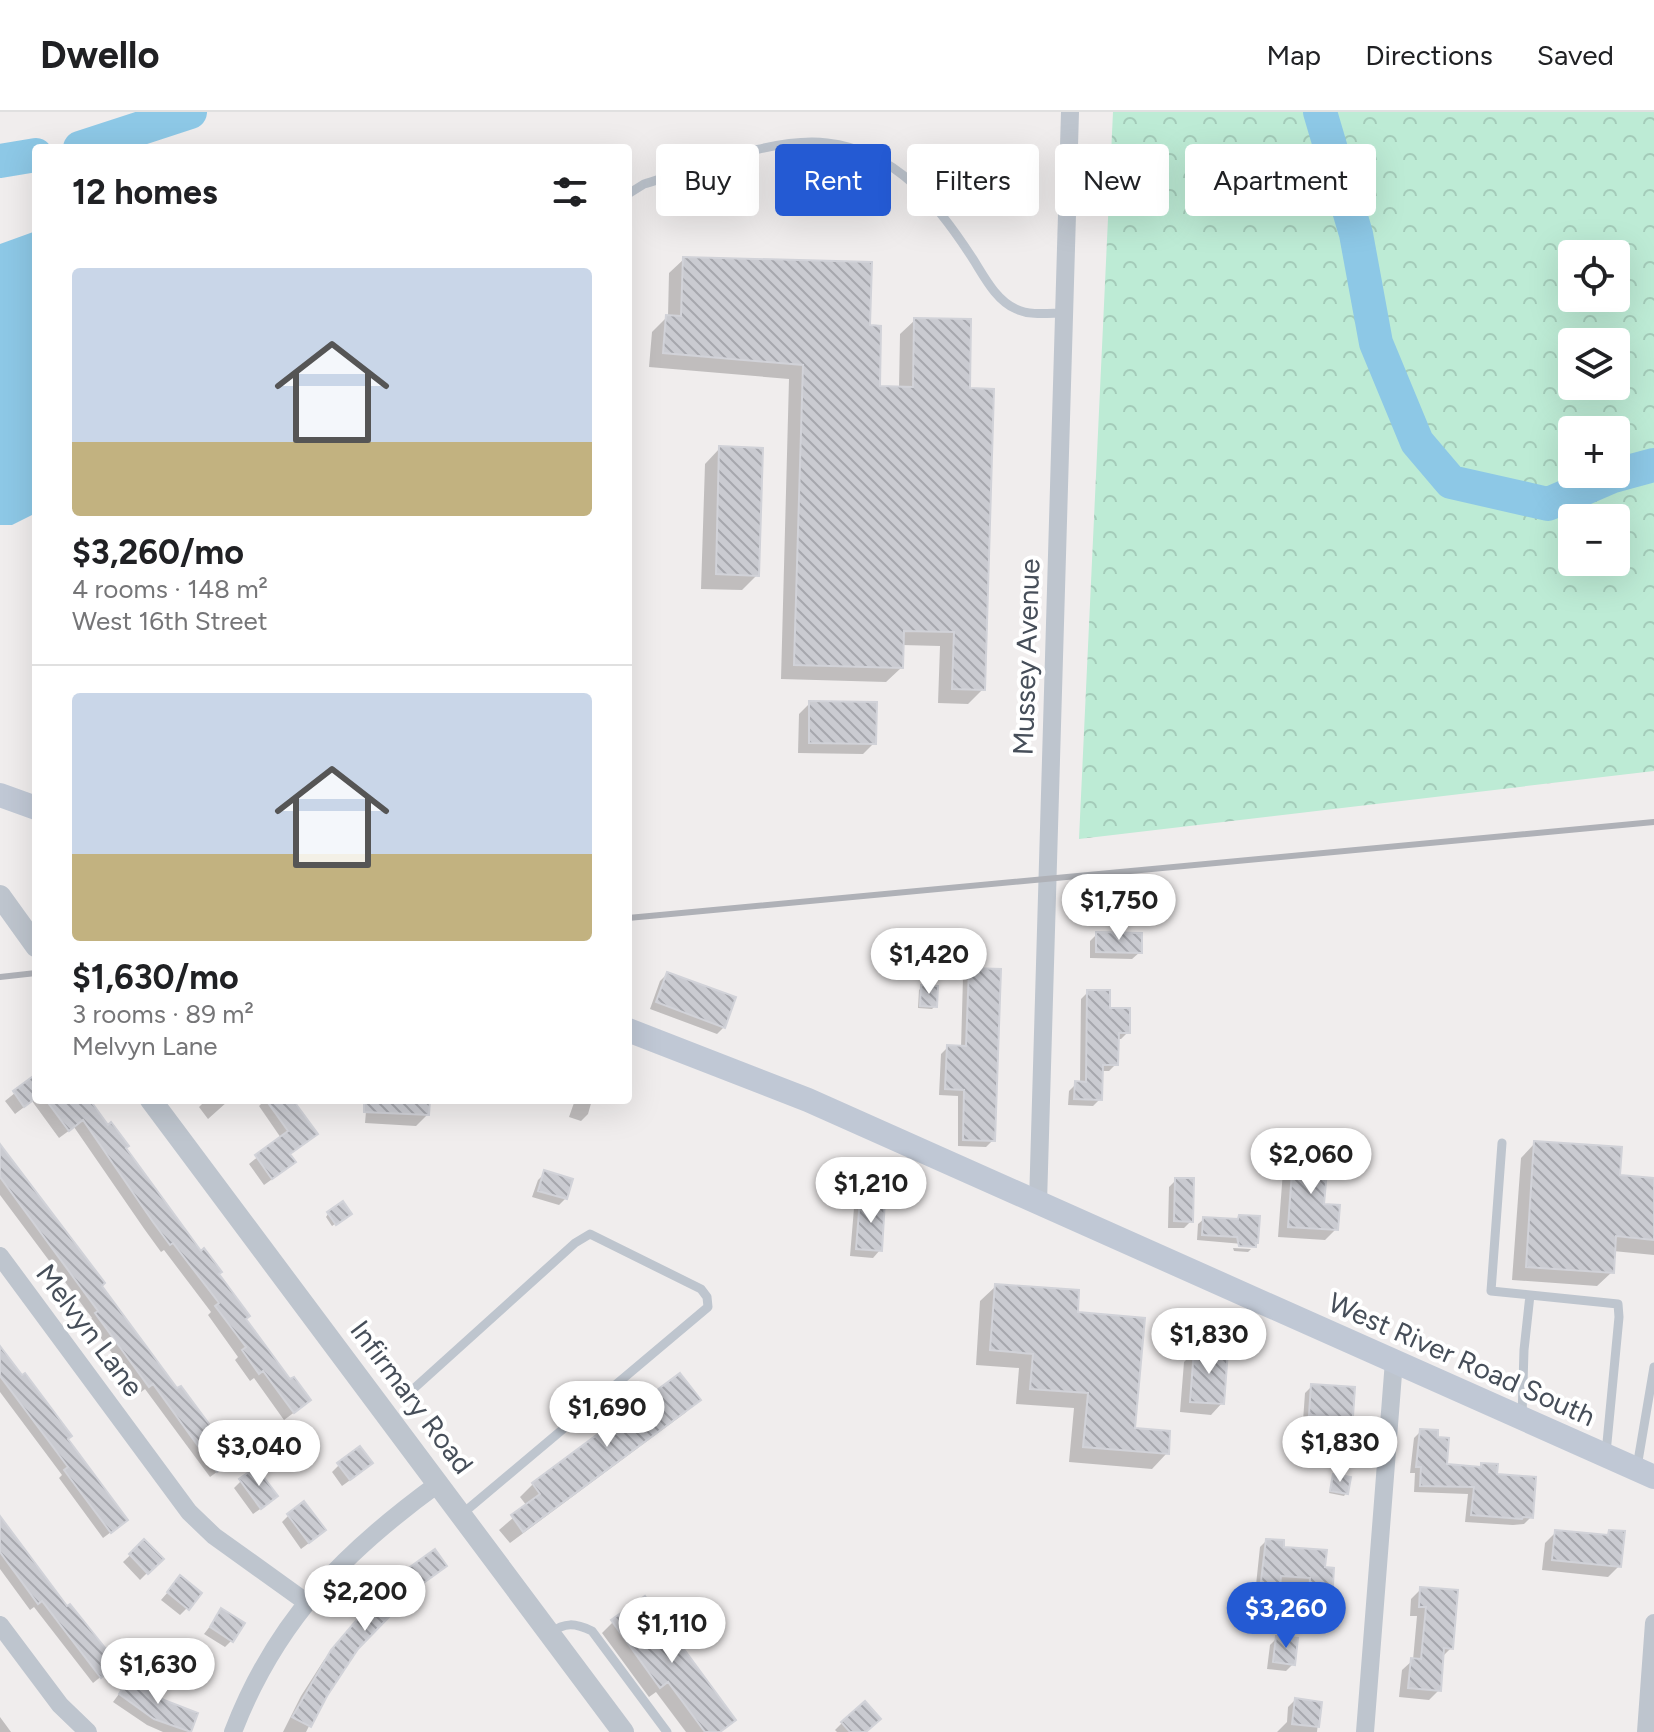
<!DOCTYPE html>
<html lang="en">
<head>
<meta charset="utf-8">
<style>
  :root { --surface:#fff; --page:#f2f2f2; --text:#202124; --muted:#757577; --line:#e0e0e0; --accent:#245ad3 }
  body { margin:0; font-family:Figtree,sans-serif; background:var(--page); color:var(--text); height:100vh; display:flex; flex-direction:column; font-size:30px; white-space:nowrap }
  * { box-sizing:border-box; margin:0 }
  p { font-size:26px; color:var(--muted) }
  .icon { flex:none; width:44px; height:44px; fill:none; stroke:currentColor; stroke-width:2; stroke-linecap:round; stroke-linejoin:round }
  .map { position:relative; flex:1; overflow:hidden }
  .drawer { position:absolute; left:32px; top:32px; width:600px; height:960px; display:flex; flex-direction:column; background:var(--surface); border-radius:8px; box-shadow:0 8px 32px #0002 }
  .drawer>* { flex:none }
  .hud { position:absolute; left:656px; top:32px; width:760px; height:72px; display:flex; gap:16px }
  .controls { position:absolute; left:1558px; top:128px; display:grid; gap:16px }
  .controls a { display:grid; place-items:center; width:72px; height:72px; border-radius:8px; background:var(--surface); box-shadow:0 8px 32px #0002; font-size:40px }
  .price { position:absolute; translate:-50% -68px; padding:0 18px; border-radius:28px; background:#fff; color:#222; font-size:26px; line-height:52px; filter:drop-shadow(0 2px 4px #0008) }
  .price::after { content:''; position:absolute; left:50%; top:48px; width:24px; height:18px; margin-left:-12px; background:inherit; clip-path:polygon(0 0,100% 0,50% 100%) }
  .price.active { background:var(--accent); color:#fff }
  ul { padding:0; list-style:none }
  li { display:grid; align-content:center; gap:16px; height:424px; padding:0 40px }
  li+li { border-top:2px solid var(--line) }
  li span { display:grid; place-items:center; height:248px; border-radius:8px; color:#555 }
  li>.icon { margin-inline-start:auto }
  span .icon { width:144px; height:144px; fill:#fffc; stroke-width:1 }
  li b { font-size:34px }
  h2 { display:flex; justify-content:space-between; align-items:center; height:96px; padding:0 40px; font-size:34px }
  .tag { padding:0 28px; border-radius:8px; background:var(--surface); box-shadow:0 8px 32px #0002; font-size:28px; line-height:72px }
  .tag.active { background:var(--accent); color:#fff }
  header { display:flex; align-items:center; gap:48px; box-sizing:border-box; height:112px; padding:0 40px; background:var(--surface); border-bottom:2px solid var(--line) }
  header strong { font-size:38px }
  nav { display:flex; gap:44px; margin-inline-start:auto; font-size:28px }
  .map>svg:first-child { display:block }
</style>
</head>
<body>
<header>
<strong>Dwello</strong>
<nav><a>Map</a><a>Directions</a><a>Saved</a></nav>
</header>
<div class="map">
<svg width="1654" height="1620" viewBox="0 0 1654 1620">
  <defs>
    <pattern id="forest-crowns" width="20" height="18" patternUnits="userSpaceOnUse" patternTransform="scale(2)"><rect width="20" height="18" fill="#bdebd5"/><path d="M2 6a3 3 0 1 1 6 0M12 15a3 3 0 1 1 6 0" fill="none" stroke="#a4cbb9"/></pattern>
    <pattern id="building-back-hatch" width="6" height="6" patternUnits="userSpaceOnUse" patternTransform="scale(2)"><rect width="6" height="6" fill="#cacbd1"/><path d="M-1 5l2 2M0 0l6 6M5-1l2 2" fill="none" stroke="#a6a7ad"/></pattern>
  </defs>
  <rect width="100%" height="100%" fill="#f0eded"/>
  <!-- forest -->
  <path fill="url(#forest-crowns)" fill-rule="evenodd" d="M1113,0H1654V659L1079,727ZM1572,142H1616V186H1572ZM1572,230H1616V274H1572ZM1572,318H1616V362H1572ZM1572,406H1616V450H1572Z"/>
  <!-- water -->
  <path fill="#8dc8e6" d="M36,119V401L12,413H0V132Z"/>
  <!-- shadow -->
  <path fill="#0003" d="M684,147L868,215L878,276H899L900,222L915,208L983,577L968,592L938,591L940,534L902,533L901,556L886,570L781,567L789,267L649,255L652,220L668,204L669,161Z
    M720,336L757,463L742,478L701,477L705,352Z
    M810,591L874,631L863,642L798,641L799,602Z
    M1097,822L1140,840L1132,847L1090,846V829Z
    M970,858L993,1028L986,1035L958,1034V984L939,983L941,942L948,935L961,936L963,865Z
    M667,862L724,915L717,922L650,897L660,869Z
    M922,875L935,894L932,897L918,896L919,878Z
    M1088,880L1128,920L1121,927H1116V952L1109,959H1101L1100,987L1093,994L1068,993L1069,979L1076,972H1080L1081,887Z
    M36,964V988H87L216,1162L300,1296L284,1308L254,1266L250,1269L235,1248L238,1245L208,1203L211,1200L164,1138L161,1140L145,1118L74,1015L59,1026L32,989L15,1002L5,989Z
    M206,988H226L227,990L208,1007L199,995Z
    M265,988H291L309,1029L289,1043L286,1057L264,1073L249,1052L281,1026L259,994Z
    M367,988H428V1002L416,1014L365,1011Z
    M575,988H592L588,1002L581,1009L569,1005Z
    M1535,1031L1618,1065L1654,1068V1143L1613,1139L1612,1160L1597,1174L1512,1168L1521,1046Z
    M0,1035L225,1354L210,1365L145,1277L141,1280L89,1210L92,1206L0,1083Z
    M1294,1048L1336,1117L1325,1128L1278,1125L1283,1059Z
    M545,1061L566,1086L559,1093L532,1085L538,1068Z
    M1176,1068L1191,1109L1184,1116H1168L1169,1075Z
    M861,1089L880,1138L873,1146L850,1144L854,1096Z
    M328,1102L346,1104L332,1114L326,1105Z
    M1240,1105L1254,1133L1197,1128L1198,1112L1204,1107L1236,1109Z
    M1233,1136L1251,1137L1248,1140L1234,1139Z
    M996,1174L1075,1202L1133,1318L1167,1341L1152,1357L1069,1350L1074,1296L1016,1292L1019,1256L976,1253L980,1189Z
    M0,1237L66,1327L119,1414L103,1426L59,1366L62,1363L0,1280Z
    M1195,1239L1222,1291L1211,1303L1180,1300L1184,1250Z
    M680,1264L698,1288L685,1301L510,1431L499,1418L527,1394L520,1385L533,1372Z
    M1312,1274L1352,1277L1344,1344L1337,1351H1324L1327,1311L1303,1309L1305,1281Z
    M1421,1319L1444,1354L1478,1357L1482,1353L1495,1364L1531,1405L1524,1412L1513,1413L1465,1410L1468,1382L1414,1380L1415,1361H1410L1414,1326Z
    M339,1353L364,1358L342,1374L332,1360Z
    M1334,1364L1346,1381L1344,1384L1329,1381Z
    M241,1369L269,1391L253,1402L234,1376Z
    M289,1403L317,1425L301,1437L282,1410Z
    M0,1407L108,1559L93,1571L34,1495L30,1498L0,1457Z
    M1556,1420L1605,1425L1610,1420L1619,1454L1608,1465L1542,1458L1545,1431Z
    M1266,1429L1323,1457L1329,1505L1322,1511L1303,1510L1305,1471L1279,1470L1277,1487L1271,1493L1254,1492L1260,1435Z
    M144,1430L161,1447L140,1468L123,1450Z
    M445,1454L409,1482L356,1536L325,1583L306,1620H283L301,1584L324,1548L359,1506Z
    M174,1473L187,1496L180,1503L161,1488Z
    M1421,1477L1451,1536L1442,1545L1439,1578L1429,1588L1399,1585L1402,1558L1413,1548L1417,1504H1410L1411,1487Z
    M222,1499L232,1528L225,1535L204,1522Z
    M613,1510L733,1608L720,1620H686L656,1580L649,1585L602,1521Z
    M1277,1526L1293,1552L1286,1559L1267,1557L1270,1533Z
    M125,1574L196,1602L189,1620H163L147,1613L113,1590Z
    M1295,1588L1320,1591L1317,1620H1277L1287,1610L1288,1595Z
    M0,1605L11,1620H0Z
    M842,1611L864,1620H837L835,1618Z"/>
  <g fill="none" stroke-linecap="round" stroke-linejoin="round">
    <!-- river -->
    <path stroke="#8dc8e6" stroke-width="34" d="M1320,0L1356,122L1376,231L1417,330L1451,370L1548,392L1613,364L1654,353
      M80,36L190,0
      M0,49L36,43"/>
  </g>
  <!-- building -->
  <path fill="url(#building-back-hatch)" stroke="#d1d2d8" stroke-width="2" d="M683,145L872,150L870,213L881,214L880,274L913,275L914,206L971,207L970,276L994,277L985,578L952,577L954,520L904,519L903,556L794,553L803,253L663,241L666,203L681,204Z
    M719,334L763,336L759,464L716,462Z
    M809,589L877,590L876,632L809,631Z
    M1096,820L1142,821V841L1096,840Z
    M969,856L1001,857L995,1029L963,1028L964,978L945,977L947,933L966,934Z
    M667,860L736,885L725,916L656,890Z
    M921,873L938,874L937,895L920,894Z
    M1087,878H1110V896H1130V921H1119L1118,953H1103L1102,988L1074,987L1075,969L1086,970Z
    M36,962V986L24,995L13,979Z
    M46,988H90L108,1013L111,1010L129,1034L126,1036L201,1139L204,1136L222,1160L219,1162L250,1204L246,1207L290,1267L294,1265L311,1288L294,1301L263,1259L259,1262L242,1238L246,1235L215,1194L219,1191L173,1131L170,1133L153,1110L83,1008L69,1019Z
    M266,988H293L318,1022L290,1042L296,1050L272,1067L255,1043L288,1019Z
    M364,988H430L429,1003L364,1000Z
    M1534,1029L1622,1035L1620,1063L1654,1066V1128L1616,1124L1614,1161L1526,1155Z
    M0,1032L105,1171L102,1174L177,1276L181,1274L235,1347L217,1360L153,1272L149,1275L95,1201L98,1199L0,1065Z
    M1293,1045L1328,1048L1324,1092L1340,1093L1338,1118L1288,1115Z
    M544,1058L573,1067L567,1087L538,1079Z
    M1175,1066H1194L1193,1110L1174,1109Z
    M860,1087L885,1088L882,1139L856,1137Z
    M343,1089L352,1102L336,1113L327,1100Z
    M1239,1103L1260,1104L1258,1131H1256V1135L1239,1134L1237,1125L1202,1123L1203,1105L1238,1107Z
    M995,1172L1079,1178L1078,1200L1145,1206L1135,1316L1170,1319L1169,1342L1083,1335L1088,1281L1030,1277L1033,1242L990,1238Z
    M0,1234L22,1263L25,1261L72,1324L68,1327L128,1408L111,1421L64,1358L68,1355L0,1264Z
    M1194,1237L1228,1239L1224,1292L1190,1290Z
    M680,1261L701,1288L523,1420L511,1403L540,1382L532,1371Z
    M1311,1272L1355,1275L1352,1319L1346,1346L1330,1344L1332,1305L1309,1303Z
    M1420,1317L1438,1318V1325L1449,1326L1447,1352L1481,1355V1351L1498,1352L1497,1362L1536,1365L1533,1406L1523,1405L1522,1407L1471,1403L1474,1375L1420,1374L1421,1355H1416Z
    M360,1334L373,1351L350,1368L337,1351Z
    M256,1355L278,1384L261,1397L239,1367Z
    M1333,1362L1351,1365L1348,1382L1330,1379Z
    M304,1389L326,1418L309,1431L287,1402Z
    M0,1404L67,1494L70,1492L118,1552L101,1566L42,1489L38,1492L0,1440Z
    M1555,1418L1608,1423L1609,1418L1625,1419L1621,1455L1552,1448Z
    M144,1427L164,1447L148,1462L129,1442Z
    M1266,1427L1284,1428V1435L1327,1438L1325,1455L1334,1456L1331,1506L1308,1504L1310,1466L1281,1464L1279,1488L1259,1486Z
    M435,1437L447,1454L418,1475L358,1537L327,1584L311,1615L292,1605L331,1538L366,1497L403,1460Z
    M180,1463L202,1481L189,1498L167,1480Z
    M1420,1475L1458,1478L1453,1537L1444,1536L1441,1579L1408,1576L1411,1546L1421,1547L1426,1495H1419Z
    M645,1484L736,1608L720,1620H705L668,1570L660,1576L611,1508Z
    M221,1496L245,1511L233,1530L210,1515Z
    M1276,1524L1298,1526L1295,1553L1273,1550Z
    M131,1564L164,1588L198,1601L191,1620L154,1607L119,1582Z
    M1295,1586L1322,1590L1319,1615L1292,1612Z
    M865,1589L881,1607L866,1620H850L841,1610Z"/>
  <g fill="none" stroke-linecap="round" stroke-linejoin="round">
    <!-- service -->
    <path stroke="#bec5ce" stroke-width="9" d="M628,82L644,72C695,57 775,24 827,31C897,39 938,93 973,147C985,166 996,188 1016,197C1031,204 1049,201 1065,201
      M1502,1031L1491,1179L1530,1183L1524,1238L1522,1305
      M1530,1183L1618,1192L1619,1205L1606,1341
      M410,1280L575,1131L590,1122L701,1177L707,1185L708,1195L462,1402
      M1637,1355L1654,1255
      M550,1521C565,1510 575,1511 592,1519L667,1620"/>
    <!-- minor -->
    <path stroke="#bec5ce" stroke-width="18" d="M1038,1091L1070,0
      M0,1144L189,1400L214,1424L306,1490
      M0,1513L60,1593L88,1620
      M233,1620C276,1508 344,1440 439,1371
      M1365,1620L1394,1249
      M1646,1620L1654,1511"/>
    <!-- tertiary -->
    <path stroke="#bec5ce" stroke-width="22" d="M0,784L36,834
      M151,988L623,1620"/>
    <!-- secondary -->
    <path stroke="#c0c8d5" stroke-width="24" d="M0,683L36,696
      M628,918L808,988L1654,1365"/>
    <!-- rail -->
    <path stroke="#afb1b7" stroke-width="6" d="M628,806L1654,710
      M0,865L36,861"/>
  </g>
  <g text-anchor="middle" stroke-width="8" stroke-linejoin="round" paint-order="stroke">
    <!-- street labels -->
    <g font-size="28" fill="#464e59" stroke="#fff">
      <text transform="translate(1026 545) rotate(-88)" y="10">Mussey Avenue</text>
      <text transform="translate(90 1218) rotate(53)" y="10">Melvyn Lane</text>
      <text transform="translate(1462 1247) rotate(24)" y="10">West River Road South</text>
      <text transform="translate(412 1285) rotate(53)" y="10">Infirmary Road</text>
    </g>
  </g>
</svg>
<div class="controls">
<a><svg class="icon" aria-label="locate" viewBox="0 0 24 24"><circle cx="12" cy="12" r="6"/><path d="M12 2v4M12 18v4M2 12h4M18 12h4"/></svg></a>
<a><svg class="icon" aria-label="layers" viewBox="0 0 24 24"><path d="M12 4l9 5-9 5-9-5zM3 14l9 5 9-5"/></svg></a>
<a>+</a>
<a>−</a>
</div>
<b class="price" style="left:1119px;top:830px">$1,750</b>
<b class="price" style="left:929px;top:884px">$1,420</b>
<b class="price" style="left:1311px;top:1084px">$2,060</b>
<b class="price" style="left:871px;top:1113px">$1,210</b>
<b class="price" style="left:1209px;top:1264px">$1,830</b>
<b class="price" style="left:607px;top:1337px">$1,690</b>
<b class="price" style="left:1340px;top:1372px">$1,830</b>
<b class="price" style="left:259px;top:1376px">$3,040</b>
<b class="price" style="left:365px;top:1521px">$2,200</b>
<b class="price active" style="left:1286px;top:1538px">$3,260</b>
<b class="price" style="left:672px;top:1553px">$1,110</b>
<b class="price" style="left:158px;top:1594px">$1,630</b>
<div class="hud">
<a class="tag">Buy</a>
<a class="tag active">Rent</a>
<a class="tag">Filters</a>
<a class="tag">New</a>
<a class="tag">Apartment</a>
</div>
<section class="drawer">
<h2>12 homes<svg class="icon" aria-label="filters" viewBox="0 0 24 24"><path d="M4 7h16M4 17h16"/><circle cx="9" cy="7" r="2"/><circle cx="15" cy="17" r="2"/></svg></h2>
<ul>
<li><span style="background:linear-gradient(#c9d6e8 70%,#c2b280 0)"><svg class="icon" aria-label="home" viewBox="0 0 24 24"><path d="M3 11l9-7 9 7M6 9v11h12V9"/></svg></span><div><b>$3,260/mo</b><p>4 rooms · 148 m²</p><p>West 16th Street</p></div></li>
<li><span style="background:linear-gradient(#c9d6e8 65%,#c2b280 0)"><svg class="icon" aria-label="home" viewBox="0 0 24 24"><path d="M3 11l9-7 9 7M6 9v11h12V9"/></svg></span><div><b>$1,630/mo</b><p>3 rooms · 89 m²</p><p>Melvyn Lane</p></div></li>
</ul>
</section>
</div>
</body>
</html>
